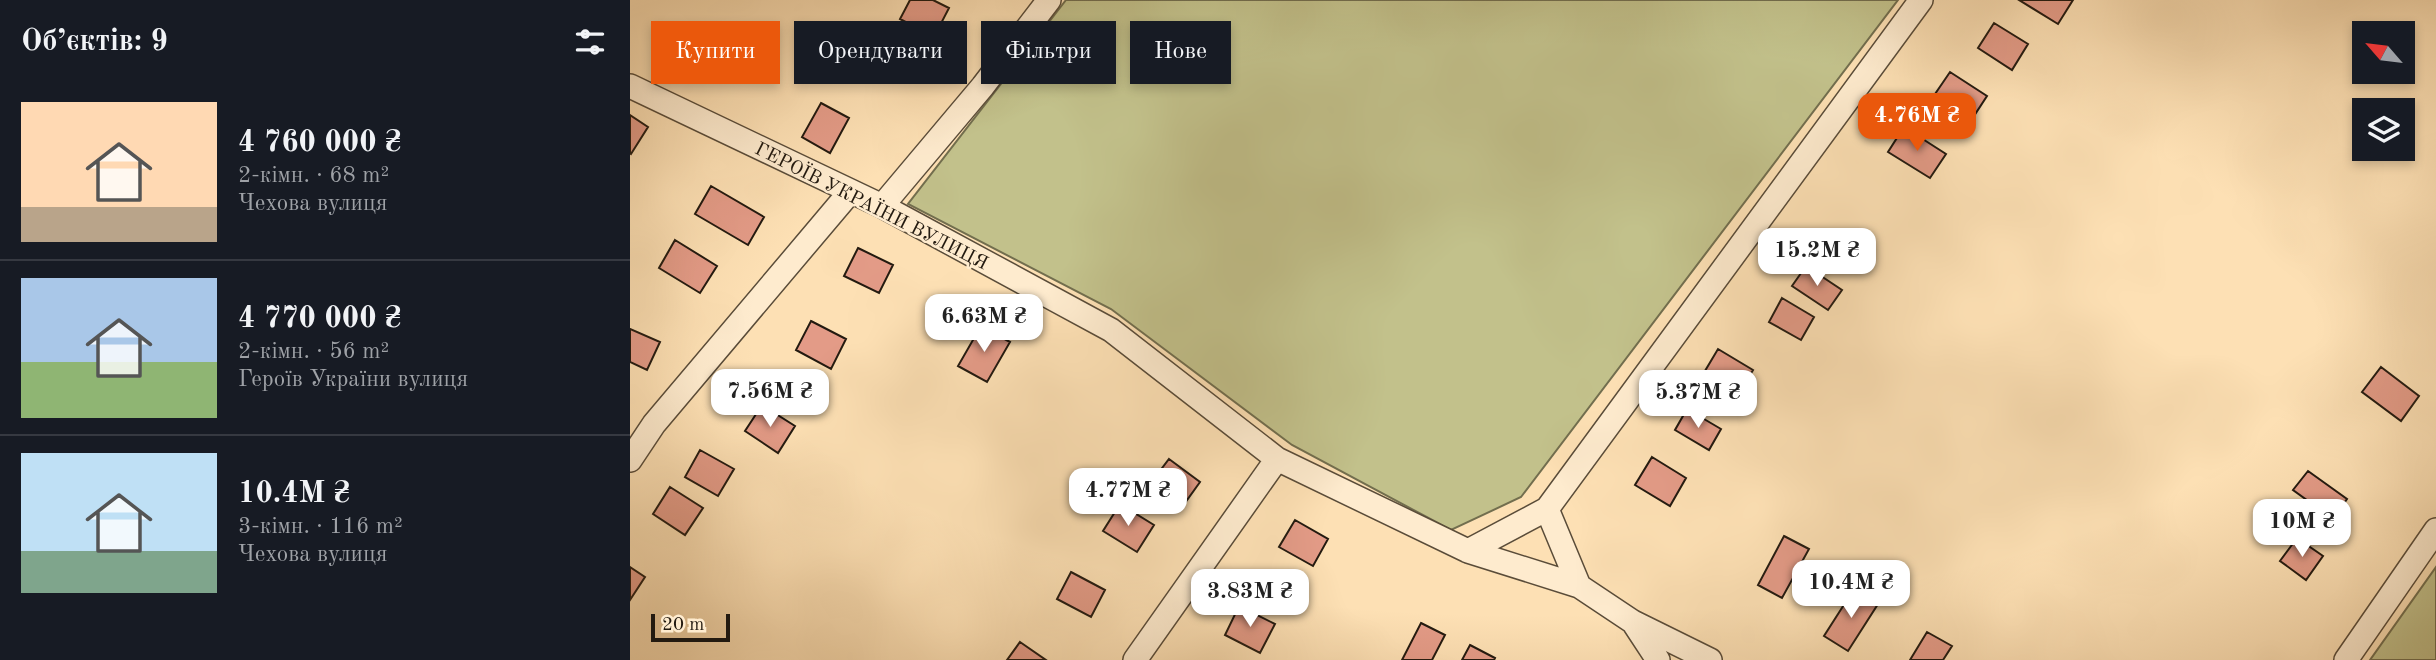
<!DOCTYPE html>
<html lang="uk">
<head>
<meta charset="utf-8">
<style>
  :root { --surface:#171b24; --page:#242831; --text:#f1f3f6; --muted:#9ea1a6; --line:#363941; --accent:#ea580c }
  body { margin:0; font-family:"Old Standard TT",serif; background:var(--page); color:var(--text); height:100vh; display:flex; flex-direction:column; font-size:26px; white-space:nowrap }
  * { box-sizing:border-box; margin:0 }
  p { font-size:23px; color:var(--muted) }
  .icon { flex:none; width:38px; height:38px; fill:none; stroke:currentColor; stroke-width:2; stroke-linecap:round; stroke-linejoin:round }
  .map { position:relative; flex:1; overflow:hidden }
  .panel { display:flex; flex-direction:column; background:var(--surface); width:630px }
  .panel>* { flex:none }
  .hud { position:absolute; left:21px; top:21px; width:665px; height:63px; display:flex; gap:14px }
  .needle { width:46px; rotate:298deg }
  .controls { position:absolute; left:1722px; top:21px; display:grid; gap:14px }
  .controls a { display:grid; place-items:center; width:63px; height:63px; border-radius:0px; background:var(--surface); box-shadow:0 4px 10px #0003; font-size:35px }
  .scale { position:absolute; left:21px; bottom:18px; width:79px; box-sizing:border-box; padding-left:7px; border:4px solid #231a10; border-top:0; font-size:19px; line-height:24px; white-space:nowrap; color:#231a10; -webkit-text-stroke:5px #feebce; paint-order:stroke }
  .price { position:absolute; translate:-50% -60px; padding:0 16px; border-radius:14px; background:#fff; color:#222; font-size:23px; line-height:46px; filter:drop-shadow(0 2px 4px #0008) }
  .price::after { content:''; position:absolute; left:50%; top:42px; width:21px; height:16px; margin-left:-10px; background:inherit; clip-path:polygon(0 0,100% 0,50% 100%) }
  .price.current { background:var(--accent); color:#fff }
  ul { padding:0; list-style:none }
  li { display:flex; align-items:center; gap:21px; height:175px; padding:0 21px }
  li+li { border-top:2px solid var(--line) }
  li span { display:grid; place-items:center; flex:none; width:196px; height:140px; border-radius:0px; color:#555 }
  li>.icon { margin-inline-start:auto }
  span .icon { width:84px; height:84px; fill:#fffc; stroke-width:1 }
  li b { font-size:30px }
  h2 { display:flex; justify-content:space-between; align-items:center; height:84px; padding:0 21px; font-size:30px }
  .pill { padding:0 24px; border-radius:0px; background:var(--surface); box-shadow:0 4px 10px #0003; font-size:24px; line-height:63px }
  .pill.current { background:var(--accent); color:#fff }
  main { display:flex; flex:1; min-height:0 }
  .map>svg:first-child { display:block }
</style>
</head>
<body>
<main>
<section class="panel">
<h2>Об’єктів: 9<svg class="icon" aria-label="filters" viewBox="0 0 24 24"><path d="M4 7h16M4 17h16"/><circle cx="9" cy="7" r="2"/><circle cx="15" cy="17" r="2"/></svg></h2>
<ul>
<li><span style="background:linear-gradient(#ffd9b3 75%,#b9a48a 0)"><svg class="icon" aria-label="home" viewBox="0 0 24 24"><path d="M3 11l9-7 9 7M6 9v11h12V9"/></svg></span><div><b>4 760 000 ₴</b><p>2-кімн. · 68 m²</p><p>Чехова вулиця</p></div></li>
<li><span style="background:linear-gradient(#a9c7e8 60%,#8fb573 0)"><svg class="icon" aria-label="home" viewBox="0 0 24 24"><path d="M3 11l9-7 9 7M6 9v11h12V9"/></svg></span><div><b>4 770 000 ₴</b><p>2-кімн. · 56 m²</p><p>Героїв України вулиця</p></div></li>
<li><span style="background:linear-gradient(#bfe0f5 70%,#7fa58c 0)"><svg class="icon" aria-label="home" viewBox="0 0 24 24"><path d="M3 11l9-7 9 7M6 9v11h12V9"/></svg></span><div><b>10.4M ₴</b><p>3-кімн. · 116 m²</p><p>Чехова вулиця</p></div></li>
</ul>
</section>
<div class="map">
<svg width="1806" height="660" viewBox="0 0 1806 660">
  <rect width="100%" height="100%" fill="#fde0b4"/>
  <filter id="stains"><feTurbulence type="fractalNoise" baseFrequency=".00286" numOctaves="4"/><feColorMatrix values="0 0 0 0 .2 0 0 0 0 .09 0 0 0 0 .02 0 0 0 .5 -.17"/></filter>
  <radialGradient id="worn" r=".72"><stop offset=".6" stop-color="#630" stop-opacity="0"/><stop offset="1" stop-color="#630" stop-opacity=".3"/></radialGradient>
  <!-- green -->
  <path fill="#c2c18b" stroke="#726e4e" stroke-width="2" d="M436,0H1268L891,497L821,530L662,445L481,309L278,204Z
    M1806,567V660H1740Z"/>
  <!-- building -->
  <path fill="#e39b87" stroke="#231a10" stroke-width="2" d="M280,0H303L319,8L304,37L270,19Z
    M1389,0H1443L1428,24Z
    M1364,23L1398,44L1382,70L1348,48Z
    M1320,72L1357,96L1340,122L1303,97Z
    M191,103L219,118L200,153L172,137Z
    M0,115L18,127L1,154L0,153Z
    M1274,127L1316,154L1300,178L1258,152Z
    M81,186L134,217L118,245L65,214Z
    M45,240L87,266L70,293L29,268Z
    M228,248L263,265L249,293L214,276Z
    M1176,266L1212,290L1198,310L1162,286Z
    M1152,298L1184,317L1171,340L1139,322Z
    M181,321L216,339L201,369L166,350Z
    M351,326L380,342L357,382L328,366Z
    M0,329L30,342L17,370L0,362Z
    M1088,349L1123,370L1107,396L1072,376Z
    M1751,367L1789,396L1771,421L1732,392Z
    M132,405L165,426L148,453L115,431Z
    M1057,409L1091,429L1079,450L1045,430Z
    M70,450L104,469L88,496L55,477Z
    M1022,457L1056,478L1040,506L1005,485Z
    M539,459L570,482L552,507L520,484Z
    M1678,471L1717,499L1703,519L1663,490Z
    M40,487L73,508L55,535L23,514Z
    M490,504L524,525L507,552L473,531Z
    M665,520L698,539L683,566L649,547Z
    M1154,536L1179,549L1152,598L1128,585Z
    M1667,538L1693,556L1676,580L1650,561Z
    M0,567L15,577L0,600Z
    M441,572L475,590L461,617L427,599Z
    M1224,589L1248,604L1218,651L1194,636Z
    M609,606L645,624L630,653L595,635Z
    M791,623L815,635L802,660H772Z
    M1297,632L1322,646L1313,660H1280Z
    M390,642L416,660H377Z
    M840,645L865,658L864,660H832Z"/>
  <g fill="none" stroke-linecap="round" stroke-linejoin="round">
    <!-- minor casing -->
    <g stroke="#5a4c39" stroke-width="26">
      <path id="minor" d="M0,86L252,206L481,330L647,459L838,551L949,586
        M252,206L353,86L419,0
        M0,460L24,424L220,192
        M838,551L917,509
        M1005,625L1028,660
        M505,660L647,459
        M1080,660L1003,622L949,586L917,509L1291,0
        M1716,660L1806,530"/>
    </g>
    <!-- minor -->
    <use href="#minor" stroke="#feebce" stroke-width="23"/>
  </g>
  <g text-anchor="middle" stroke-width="5" stroke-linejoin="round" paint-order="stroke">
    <!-- street labels -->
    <g font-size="19" fill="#231a10" stroke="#feebce">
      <text transform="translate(242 205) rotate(27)" y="7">ГЕРОЇВ УКРАЇНИ ВУЛИЦЯ</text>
    </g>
  </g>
  <rect width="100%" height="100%" filter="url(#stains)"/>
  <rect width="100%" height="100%" fill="url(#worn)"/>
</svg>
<div class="controls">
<a><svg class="needle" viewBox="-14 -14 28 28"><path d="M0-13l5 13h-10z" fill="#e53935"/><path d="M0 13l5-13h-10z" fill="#9ea1a6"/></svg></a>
<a><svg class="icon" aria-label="layers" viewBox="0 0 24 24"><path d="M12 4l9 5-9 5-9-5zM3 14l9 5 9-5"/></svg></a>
</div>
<div class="scale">20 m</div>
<b class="price current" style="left:1287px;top:153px">4.76M ₴</b>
<b class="price" style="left:1187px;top:288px">15.2M ₴</b>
<b class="price" style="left:354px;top:354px">6.63M ₴</b>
<b class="price" style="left:140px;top:429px">7.56M ₴</b>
<b class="price" style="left:1068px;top:430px">5.37M ₴</b>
<b class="price" style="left:498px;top:528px">4.77M ₴</b>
<b class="price" style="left:1672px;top:559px">10M ₴</b>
<b class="price" style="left:1221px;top:620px">10.4M ₴</b>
<b class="price" style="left:620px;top:629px">3.83M ₴</b>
<div class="hud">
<a class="pill current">Купити</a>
<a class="pill">Орендувати</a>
<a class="pill">Фільтри</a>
<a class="pill">Нове</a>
</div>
</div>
</main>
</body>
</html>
